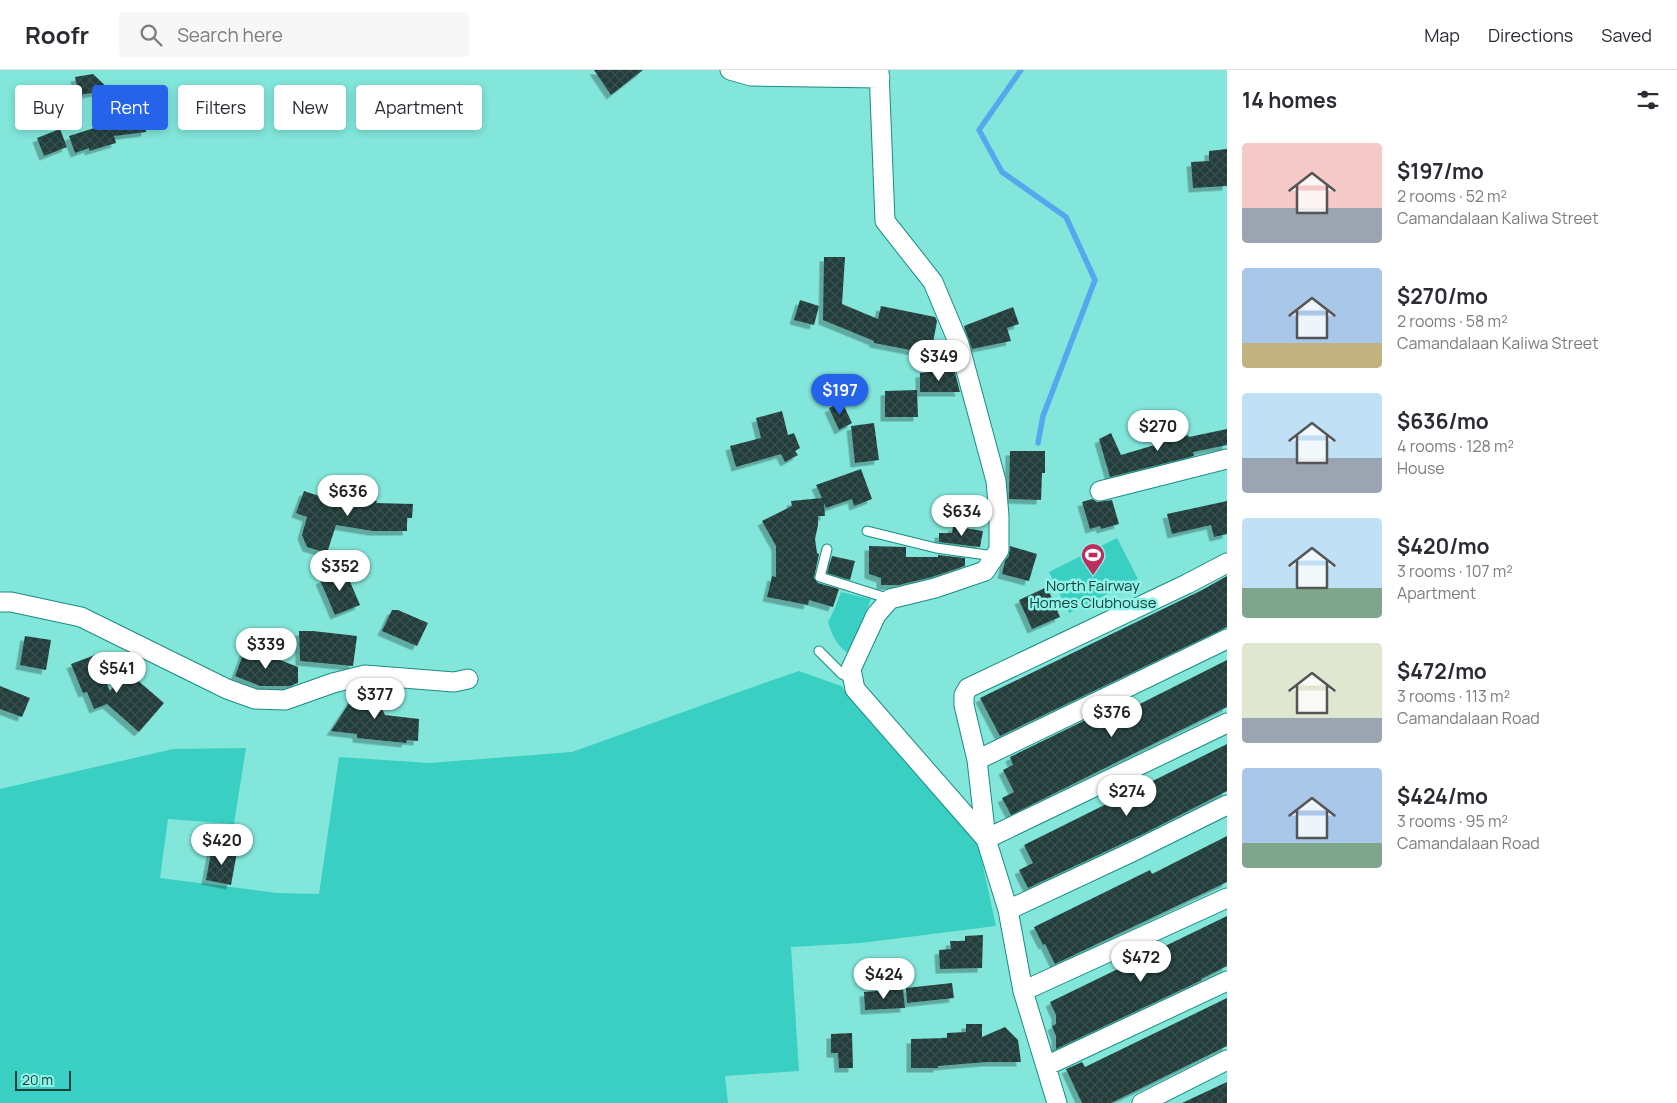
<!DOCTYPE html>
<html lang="en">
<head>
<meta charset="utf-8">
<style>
  :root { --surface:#fff; --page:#f7f7f7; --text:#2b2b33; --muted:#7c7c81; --line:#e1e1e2; --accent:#2563eb }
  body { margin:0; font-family:Manrope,sans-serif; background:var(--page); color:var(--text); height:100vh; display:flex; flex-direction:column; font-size:19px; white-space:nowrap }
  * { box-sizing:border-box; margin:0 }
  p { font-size:16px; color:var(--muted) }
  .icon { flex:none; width:28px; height:28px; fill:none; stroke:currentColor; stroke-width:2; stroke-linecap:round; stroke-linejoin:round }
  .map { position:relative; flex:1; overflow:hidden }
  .details { display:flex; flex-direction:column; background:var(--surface); width:450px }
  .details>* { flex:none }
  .top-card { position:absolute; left:15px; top:15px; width:475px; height:45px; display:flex; gap:10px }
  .scale { position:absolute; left:15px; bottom:12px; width:56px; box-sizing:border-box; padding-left:5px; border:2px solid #123e3a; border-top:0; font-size:14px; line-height:18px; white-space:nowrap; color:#123e3a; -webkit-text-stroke:4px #8ff3e7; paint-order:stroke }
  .price { position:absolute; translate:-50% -42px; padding:0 11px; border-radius:18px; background:#fff; color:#222; font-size:16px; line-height:32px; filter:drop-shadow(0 1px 2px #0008) }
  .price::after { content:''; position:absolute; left:50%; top:30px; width:15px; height:11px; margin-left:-8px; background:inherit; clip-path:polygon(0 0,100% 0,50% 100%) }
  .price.on { background:var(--accent); color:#fff }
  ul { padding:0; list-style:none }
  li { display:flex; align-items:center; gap:15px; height:125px; padding:0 15px }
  li span { display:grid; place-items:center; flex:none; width:140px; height:100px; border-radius:5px; color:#555 }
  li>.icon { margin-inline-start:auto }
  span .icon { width:60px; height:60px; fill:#fffc; stroke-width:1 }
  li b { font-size:21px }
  h2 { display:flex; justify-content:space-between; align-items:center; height:60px; padding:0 15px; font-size:21px }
  .tag { padding:0 18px; border-radius:5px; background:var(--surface); box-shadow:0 2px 8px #0003; font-size:18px; line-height:45px }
  .tag.on { background:var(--accent); color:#fff }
  header { display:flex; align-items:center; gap:30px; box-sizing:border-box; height:70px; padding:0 25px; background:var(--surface); border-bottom:1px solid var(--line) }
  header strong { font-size:24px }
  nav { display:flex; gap:28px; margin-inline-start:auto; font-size:18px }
  .search { width:350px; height:45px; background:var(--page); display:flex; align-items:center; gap:12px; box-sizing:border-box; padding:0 18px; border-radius:5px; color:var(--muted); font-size:19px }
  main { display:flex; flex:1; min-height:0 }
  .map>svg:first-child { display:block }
</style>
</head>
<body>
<header>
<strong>Roofr</strong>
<div class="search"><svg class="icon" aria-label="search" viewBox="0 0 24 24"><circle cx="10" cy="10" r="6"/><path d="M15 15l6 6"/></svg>Search here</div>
<nav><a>Map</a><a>Directions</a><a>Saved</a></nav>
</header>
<main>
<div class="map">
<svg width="1227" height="1033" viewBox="0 0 1227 1033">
  <defs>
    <pattern id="building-cross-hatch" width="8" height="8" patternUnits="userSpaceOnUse" patternTransform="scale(1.25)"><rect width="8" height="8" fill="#233d3a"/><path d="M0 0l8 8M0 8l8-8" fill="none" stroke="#39514f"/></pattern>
    <filter id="shadow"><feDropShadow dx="-4.5" dy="4.5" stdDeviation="0" flood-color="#0004"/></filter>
  </defs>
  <rect width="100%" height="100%" fill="#82e6da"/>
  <!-- grass -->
  <path fill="#39d0c3" d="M1117,468L1138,509L1069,543L1049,502Z
    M841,522L871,529L850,584C837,577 832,565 828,552L835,538Z
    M799,601L841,616L978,773L996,856L861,873L791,877L799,1001L725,1006L728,1033H0V719L173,679L246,678L234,754L168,749L160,808L277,823L319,824L339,687L430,693L572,682L750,618Z"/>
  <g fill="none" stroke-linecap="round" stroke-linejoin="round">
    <!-- stream -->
    <path stroke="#54a8ee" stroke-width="5.5" d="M1021,0L979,60L1002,102L1066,147L1095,210L1043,346L1038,373"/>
  </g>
  <!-- building -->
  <path fill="url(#building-cross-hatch)" filter="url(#shadow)" d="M594,0H643L611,25Z
    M93,4L110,20L79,25L75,7Z
    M144,40L146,62L114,66L116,73L89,81V78L75,83L69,66L113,52L112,49Z
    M60,59L67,77L44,86L37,68Z
    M1227,79V116L1193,118L1191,92L1209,91V81Z
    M824,187H845L842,234L878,249L881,236L935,247L937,251L931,284L874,273V271L823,250Z
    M800,230L819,236L814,255L794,250Z
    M1013,237L1019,254L1007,258L1011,271L972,279L964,256Z
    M954,299L960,322H920V303Z
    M917,320L918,347H885V321Z
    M842,332L852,353L839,360L829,338Z
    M782,341L788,365L794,363L800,378L795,381L798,385L785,392L781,384L736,397L730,376L761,368L756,348Z
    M874,353L879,390L855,393L851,356Z
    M1227,359V375L1193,382L1194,386L1110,407L1099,369L1111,363L1121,385L1188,365L1189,367Z
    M1010,381H1045V403H1042L1041,430L1009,429Z
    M861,399L872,429L854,436L852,429L826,438L824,433L825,446H818V455L815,469L817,483L819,484L814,508L818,513L839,519L833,537L809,530L808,535L767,527L772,506L776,507V476L762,451L792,436L791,431L822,428L816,415Z
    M304,421L319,426L320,422L338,428L339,425L377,431L376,433L413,434L412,448H407V461H373L336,455L327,483L307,477L302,465L307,447L296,443Z
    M1092,429L1097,432L1112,430L1119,454L1101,459L1100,456L1090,459L1082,432Z
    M1227,431V464L1214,467L1211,455L1172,464L1167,444Z
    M953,456L983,461L980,477L939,472V463H952Z
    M869,476L906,477V487H938V485L965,488V496L932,507L899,515H881V508L869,504Z
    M1010,476L1037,484L1029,511L1002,504L1005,491L1009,486Z
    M832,486L855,491L850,510L827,503Z
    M345,500L360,535L335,545L320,510Z
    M1227,506V557L1000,666L980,628L1202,520Z
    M1047,517L1060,547L1032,559L1019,530Z
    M392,540H398L428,553L417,576L382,561Z
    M299,561H313L357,566L353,596L300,591Z
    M25,566L51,570L46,600L20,595Z
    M246,577L298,597V613L290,616H260L235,606Z
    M95,585L110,621L123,605L132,613L136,609L164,633L139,662L107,634L94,639L87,622L83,623L71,594Z
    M1227,590V637L1011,745L1002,728L1014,722L1003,700L1013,695L1010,687L1104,641L1108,650Z
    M0,616L30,628L22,647L0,639Z
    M366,616L372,617L385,645L419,649L418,671L407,670L406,673L357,668V664L331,661L355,624L353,621Z
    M1227,674V721L1145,763L1028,818L1019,800L1033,793L1024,775Z
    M1227,766V812L1055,894L1045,874L1043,875L1034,857L1150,800L1152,804Z
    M212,777L237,782L231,815L206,810Z
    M1227,846V896L1201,909L1202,910L1056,979V966L1052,956L1056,954V945L1050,932Z
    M983,865L982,898L940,899L939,880L951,879L950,871H965V866Z
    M952,913L954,928L907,933L906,918Z
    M903,919L905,938L865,940L864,922Z
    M1227,928V976L1111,1033H1082L1066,999L1082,992L1085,997Z
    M966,954H982V967L1005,957L1018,970L1021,992H987L938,996V998H911V969L947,968V963L966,962Z
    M852,963L853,998H839L838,983H831V964Z
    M1227,1012V1033H1182Z"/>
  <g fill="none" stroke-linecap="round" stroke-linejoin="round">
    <!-- service casing -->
    <g stroke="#1a8c83" stroke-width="11">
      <path id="service" d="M867,461L936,478L994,486
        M827,479L820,507L890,529
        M819,581L842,604L852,609"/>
    </g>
    <!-- minor casing -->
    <g stroke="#1a8c83" stroke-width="21">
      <path id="minor" d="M730,0L751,6L880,8
        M879,0L885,151L933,212L959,274L996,411L999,446V480L985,501L935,518L890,529L876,545L851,599L855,619L986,769
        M1100,421L1227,389
        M0,532H11L81,547L227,619L255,629L285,630L333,613L365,605L454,612L468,609
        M977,690L1227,569
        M986,769L1227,653
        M1008,840L1132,782L1227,735
        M1023,921L1227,828
        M1046,996L1227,911
        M1057,1033L1023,921L1008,840L986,769L977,690L964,635V625L968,618L1187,514L1227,493
        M1142,1033L1227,990"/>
    </g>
    <!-- service -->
    <use href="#service" stroke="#fff" stroke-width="9"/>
    <!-- minor -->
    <use href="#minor" stroke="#fff" stroke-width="19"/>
  </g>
  <!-- icons -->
  <defs>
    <g id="stadium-pin" transform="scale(1.25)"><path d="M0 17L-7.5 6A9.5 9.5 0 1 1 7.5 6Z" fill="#bc2e5d" stroke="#8ff3e7"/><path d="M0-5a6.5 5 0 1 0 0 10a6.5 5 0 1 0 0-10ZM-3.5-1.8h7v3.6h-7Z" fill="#fff"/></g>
  </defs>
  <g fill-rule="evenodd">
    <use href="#stadium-pin" x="1093" y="485"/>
  </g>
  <g text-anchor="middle" stroke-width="5" stroke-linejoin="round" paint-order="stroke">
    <!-- poi labels -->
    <g font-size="15" fill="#123e3a" stroke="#8ff3e7">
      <text x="1093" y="521">North Fairway<tspan x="1093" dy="17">Homes Clubhouse</tspan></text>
    </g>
  </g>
</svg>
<div class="scale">20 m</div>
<b class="price" style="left:939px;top:312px">$349</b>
<b class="price on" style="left:840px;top:346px">$197</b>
<b class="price" style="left:1158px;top:382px">$270</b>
<b class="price" style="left:348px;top:447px">$636</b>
<b class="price" style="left:962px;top:467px">$634</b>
<b class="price" style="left:340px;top:522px">$352</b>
<b class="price" style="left:266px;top:600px">$339</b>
<b class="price" style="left:117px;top:624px">$541</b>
<b class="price" style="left:375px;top:650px">$377</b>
<b class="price" style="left:1112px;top:668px">$376</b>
<b class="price" style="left:1127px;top:747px">$274</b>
<b class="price" style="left:222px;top:796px">$420</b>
<b class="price" style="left:1141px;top:913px">$472</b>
<b class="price" style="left:884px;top:930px">$424</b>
<div class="top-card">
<a class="tag">Buy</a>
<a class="tag on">Rent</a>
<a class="tag">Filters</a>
<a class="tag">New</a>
<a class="tag">Apartment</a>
</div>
</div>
<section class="details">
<h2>14 homes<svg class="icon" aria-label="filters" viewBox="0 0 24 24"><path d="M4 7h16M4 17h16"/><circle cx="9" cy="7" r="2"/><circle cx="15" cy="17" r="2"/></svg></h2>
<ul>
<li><span style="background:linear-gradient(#f6c9c9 65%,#9aa5b1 0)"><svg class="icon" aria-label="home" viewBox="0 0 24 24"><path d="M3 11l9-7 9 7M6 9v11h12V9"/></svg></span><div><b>$197/mo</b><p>2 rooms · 52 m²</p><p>Camandalaan Kaliwa Street</p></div></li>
<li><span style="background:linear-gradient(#a9c7e8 75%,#c2b280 0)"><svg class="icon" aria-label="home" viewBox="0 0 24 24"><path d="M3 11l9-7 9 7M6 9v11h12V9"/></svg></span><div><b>$270/mo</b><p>2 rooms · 58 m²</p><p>Camandalaan Kaliwa Street</p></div></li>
<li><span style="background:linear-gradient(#bfe0f5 65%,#9aa5b1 0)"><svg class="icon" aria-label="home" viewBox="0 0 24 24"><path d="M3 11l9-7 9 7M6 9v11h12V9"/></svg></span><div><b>$636/mo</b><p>4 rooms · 128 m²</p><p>House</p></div></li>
<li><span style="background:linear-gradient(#bfe0f5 70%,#7fa58c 0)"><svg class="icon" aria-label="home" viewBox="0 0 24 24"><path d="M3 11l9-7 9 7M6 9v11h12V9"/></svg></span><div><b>$420/mo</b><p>3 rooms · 107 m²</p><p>Apartment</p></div></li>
<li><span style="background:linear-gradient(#dfe7d0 75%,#9aa5b1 0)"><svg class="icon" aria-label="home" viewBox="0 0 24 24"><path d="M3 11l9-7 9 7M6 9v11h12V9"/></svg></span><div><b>$472/mo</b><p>3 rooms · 113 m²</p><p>Camandalaan Road</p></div></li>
<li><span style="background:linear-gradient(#a9c7e8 75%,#7fa58c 0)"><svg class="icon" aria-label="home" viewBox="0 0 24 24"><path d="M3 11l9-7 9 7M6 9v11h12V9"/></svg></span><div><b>$424/mo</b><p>3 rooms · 95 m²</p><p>Camandalaan Road</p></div></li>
</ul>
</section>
</main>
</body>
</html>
